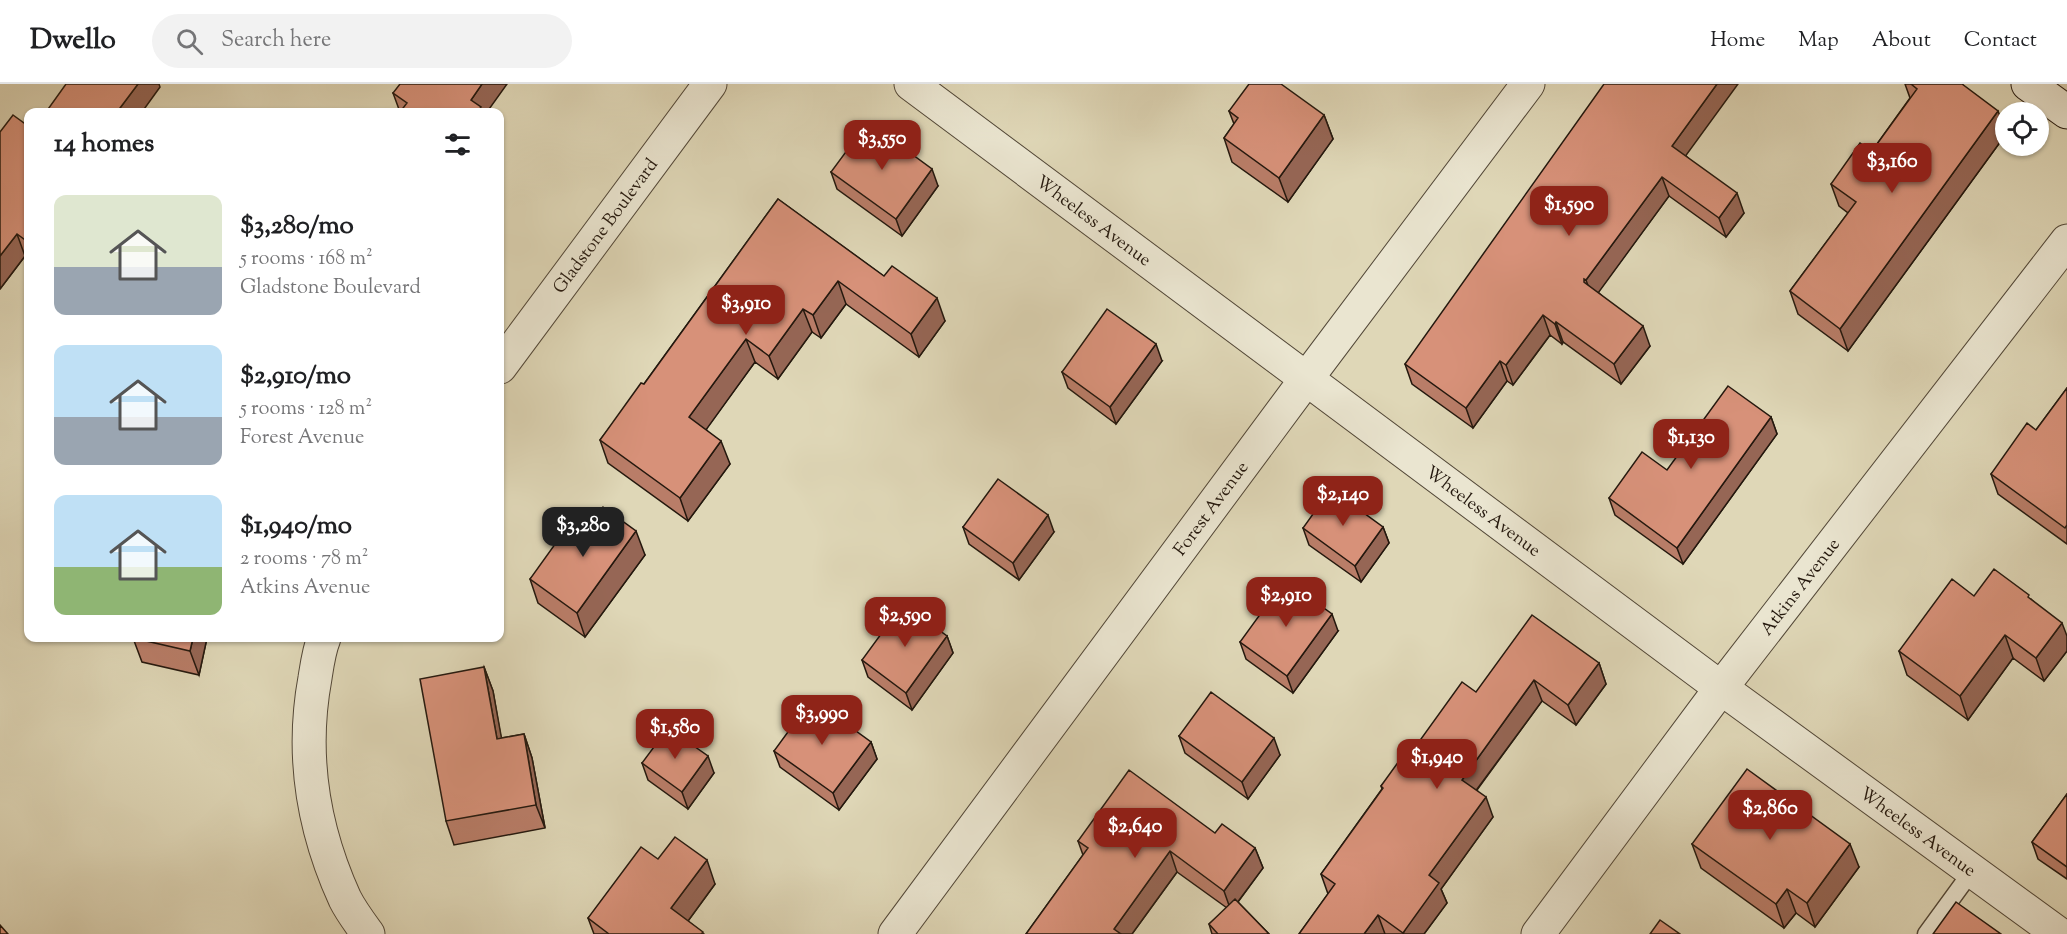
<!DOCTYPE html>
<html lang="en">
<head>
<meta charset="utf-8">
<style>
  :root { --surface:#fff; --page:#f2f2f2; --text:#202124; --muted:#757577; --line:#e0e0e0; --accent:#8f2418 }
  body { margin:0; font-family:"Sorts Mill Goudy",serif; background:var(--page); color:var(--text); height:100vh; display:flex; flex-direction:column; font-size:22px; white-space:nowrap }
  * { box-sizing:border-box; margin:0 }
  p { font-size:20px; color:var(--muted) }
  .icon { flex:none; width:33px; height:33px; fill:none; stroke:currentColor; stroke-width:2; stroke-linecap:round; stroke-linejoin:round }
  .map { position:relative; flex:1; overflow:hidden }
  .panel { position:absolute; left:24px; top:24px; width:480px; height:534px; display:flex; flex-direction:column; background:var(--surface); border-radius:12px; box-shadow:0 2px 4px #0004 }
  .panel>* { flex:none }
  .tools { position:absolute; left:1995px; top:18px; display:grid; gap:12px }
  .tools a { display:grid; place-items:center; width:54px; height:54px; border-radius:50%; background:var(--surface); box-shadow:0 2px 4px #0004; font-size:30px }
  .price { position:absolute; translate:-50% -51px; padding:0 14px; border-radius:12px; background:var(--accent); color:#fff; font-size:20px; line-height:39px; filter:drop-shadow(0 2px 3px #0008) }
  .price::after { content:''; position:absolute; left:50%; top:36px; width:18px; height:14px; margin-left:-9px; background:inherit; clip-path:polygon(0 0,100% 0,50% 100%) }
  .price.selected { background:#222; color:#fff }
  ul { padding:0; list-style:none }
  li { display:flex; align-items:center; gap:18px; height:150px; padding:0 30px }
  li span { display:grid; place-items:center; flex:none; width:168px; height:120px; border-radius:12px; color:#555 }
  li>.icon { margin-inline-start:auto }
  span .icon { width:72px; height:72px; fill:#fffc; stroke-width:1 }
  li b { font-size:26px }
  h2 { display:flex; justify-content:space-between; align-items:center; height:72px; padding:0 30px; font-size:26px }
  header { display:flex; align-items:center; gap:36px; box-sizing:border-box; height:84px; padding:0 30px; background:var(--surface); border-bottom:2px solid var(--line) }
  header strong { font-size:28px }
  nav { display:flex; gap:33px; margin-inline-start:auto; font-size:21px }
  .search { width:420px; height:54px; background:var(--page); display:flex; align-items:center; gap:15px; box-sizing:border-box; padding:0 21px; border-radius:33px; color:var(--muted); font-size:22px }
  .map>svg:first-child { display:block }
</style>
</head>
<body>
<header>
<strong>Dwello</strong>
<div class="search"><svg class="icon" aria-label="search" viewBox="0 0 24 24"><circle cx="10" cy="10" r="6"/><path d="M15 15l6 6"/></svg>Search here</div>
<nav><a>Home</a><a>Map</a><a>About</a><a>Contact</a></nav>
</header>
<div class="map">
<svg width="2067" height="850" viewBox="0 0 2067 850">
  <rect width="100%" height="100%" fill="#dfd7b7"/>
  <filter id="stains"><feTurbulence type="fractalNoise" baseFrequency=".00333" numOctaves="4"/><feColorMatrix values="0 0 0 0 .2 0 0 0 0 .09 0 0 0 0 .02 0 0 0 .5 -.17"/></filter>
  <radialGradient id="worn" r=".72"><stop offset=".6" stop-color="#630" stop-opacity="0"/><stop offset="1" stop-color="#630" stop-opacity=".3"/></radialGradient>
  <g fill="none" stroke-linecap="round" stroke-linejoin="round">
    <!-- lane casing -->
    <g stroke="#534838" stroke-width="19">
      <path id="lane" d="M1926,850L1972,787"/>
    </g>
    <!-- street casing -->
    <g stroke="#534838" stroke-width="35">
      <g id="street">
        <path id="s1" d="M911,0L1721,604L2059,850"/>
        <path id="s2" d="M500,283L710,0"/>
        <path d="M324,554C319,566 317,581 315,594C301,670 313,745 345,815C351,827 360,839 368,850"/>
        <path id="s3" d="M895,850L1307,294L1528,0"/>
        <path id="s4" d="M1538,850L1721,604L2067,157"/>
      </g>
    </g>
    <!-- secondary casing -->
    <g stroke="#24180e" stroke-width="35">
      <path id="secondary" d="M2028,0L2067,28"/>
    </g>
    <!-- lane -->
    <use href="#lane" stroke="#eae5d0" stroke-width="16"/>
    <!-- street -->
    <use href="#street" stroke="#eae5d0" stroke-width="33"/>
    <!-- secondary -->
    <use href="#secondary" stroke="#eae5d0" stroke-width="33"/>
  </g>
  <!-- wall -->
  <path fill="#b97d68" stroke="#24180e" stroke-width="1.5" d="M507,0L400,28L393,9Z
    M1905,0H1962L2006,47V50L1848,267L1798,230L1790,207L1848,129L1839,122L1831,100L1872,67L1910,14Z
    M1229,27L1324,31L1333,55L1288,118L1232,78L1224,54L1234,40Z
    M28,42V174L25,172L0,205Z
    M1686,72L1744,129L1726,153L1669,112L1598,208L1650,262L1621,300L1563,258L1562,260L1550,251L1513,301L1507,297L1473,344L1412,300L1405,280Z
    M831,88L938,102L902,152L837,105Z
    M778,115L945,237L919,273L846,220L821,254L812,248L778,295L755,278L706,345L730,380L688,437L608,379L600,356L644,300Z
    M1162,277L1116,340L1068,304L1062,288Z
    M2067,304V460L1998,410L1991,390L2036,346Z
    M1771,333L1777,350L1683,480L1615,431L1609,414L1667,386Z
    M590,441L645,471L585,553L538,519L530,495Z
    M963,443L1054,448L1019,496L969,460Z
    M1383,443L1389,459L1361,498L1309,461L1303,444Z
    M1974,512L2031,515L2067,552V567L2044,597L2013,574L1968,636L1907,591L1899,567Z
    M1338,547L1293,609L1246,575L1240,558Z
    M947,552L953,569L912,626L868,593L862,576Z
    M133,554H207L199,591L142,578Z
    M1599,579L1606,600L1576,641L1542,617L1477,706L1493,733L1441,805L1447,819L1424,850H1299L1328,810L1321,790L1382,705L1381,702L1416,662L1476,608Z
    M484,583L493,607L501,654L524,650L532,674L545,744L454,761L446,737Z
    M1179,652L1280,671L1248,715L1185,669Z
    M871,658L877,675L839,726L780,683L774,667Z
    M642,679L714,689L688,725L648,696Z
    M2067,710V795L2038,775L2032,758Z
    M1215,749L1255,764L1263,784L1238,818L1269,850H1212L1209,840L1227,824L1177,788L1132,850H1026L1083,771L1078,757Z
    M1692,760L1859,783L1815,843L1796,829L1784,844L1701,784Z
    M658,775L715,800L688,837L704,850H594L588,834Z"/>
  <!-- shaded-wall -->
  <path fill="#966655" stroke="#24180e" stroke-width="1.5" d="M138,0H159L160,3L142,28H117Z
    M482,0H507L487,28H476L471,16Z
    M1717,0H1738L1679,81L1672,62Z
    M1998,27L2006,47V50L1848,267L1840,245Z
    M1324,31L1333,55L1288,118L1279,94Z
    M932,85L938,102L902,152L896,135Z
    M1662,93L1669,112L1593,216L1586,196Z
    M1737,109L1744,129L1726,153L1719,134Z
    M17,150L25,172L0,205V172Z
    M838,197L846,220L821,254L813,231Z
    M937,214L945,237L919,273L911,250Z
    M803,225L812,248L778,295L769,272Z
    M1543,231L1550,251L1513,301L1506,281Z
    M1556,238L1563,258L1562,260L1555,240Z
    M1643,242L1650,262L1621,300L1614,280Z
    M746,255L755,278L698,357L689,333Z
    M1156,260L1162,277L1116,340L1110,323Z
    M1500,277L1507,297L1473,344L1466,324Z
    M1771,333L1777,350L1683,480L1677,464Z
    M721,357L730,380L688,437L680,414Z
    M1048,431L1054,448L1019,496L1013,479Z
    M1383,443L1389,459L1361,498L1355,482Z
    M636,447L645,471L585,553L577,529Z
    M1332,530L1338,547L1293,609L1287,592Z
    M2062,539L2067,552V567L2044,597L2036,574Z
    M2005,551L2013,574L1968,636L1960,612Z
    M947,552L953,569L912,626L906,609Z
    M193,554H207L199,591L190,567Z
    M1599,579L1606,600L1576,641L1568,621Z
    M484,583L493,607L506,679L497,655Z
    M1534,596L1542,617L1469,716L1462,696Z
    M524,650L532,674L545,744L536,721Z
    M1274,654L1280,671L1248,715L1242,698Z
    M871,658L877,675L839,726L833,709Z
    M708,672L714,689L688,725L682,708Z
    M1486,713L1493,733L1441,805L1447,819L1424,850H1403L1429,791Z
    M1850,760L1859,783L1815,843L1807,819Z
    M1255,764L1263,784L1231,827L1224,807Z
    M1170,767L1177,788L1132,850H1115L1114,845Z
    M707,776L715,800L680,848L671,824Z
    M1787,805L1796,829L1784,844L1776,820Z
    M1378,831L1385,850H1364Z"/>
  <!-- building -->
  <path fill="#d79179" stroke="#24180e" stroke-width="1.5" d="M66,0H138L117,28H46Z
    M400,0H482L471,16L481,23L477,28H400L407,19L393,9Z
    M1249,0H1281L1324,31L1279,94L1224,54L1238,34L1229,27Z
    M1604,0H1717L1672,62L1737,109L1719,134L1662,93L1586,196L1584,195V198L1643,242L1614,280L1556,238L1555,240L1543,231L1506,281L1500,277L1466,324L1405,280Z
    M1911,0H1962L1998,27L1840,245L1790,207L1856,118L1831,100L1860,59L1872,67L1917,5Z
    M13,31L28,42V158L17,150L0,172V48Z
    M868,38L932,85L896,135L831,88Z
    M778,115L884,192L892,182L937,214L911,250L838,197L813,231L803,225L769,272L746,255L689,333L721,357L680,414L600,356L641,299L644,300Z
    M1107,225L1156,260L1110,323L1062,288Z
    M1728,302L1771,333L1677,464L1609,414L1642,368L1667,386Z
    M2067,304V441L2065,444L1991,390L2027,339L2036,346Z
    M998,395L1048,431L1013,479L963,443Z
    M1331,405L1383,443L1355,482L1303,444Z
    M603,423L636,447L577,529L530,495L576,431L590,441Z
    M1994,485L2029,511L2028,513L2062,539L2036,574L2005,551L1960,612L1899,567L1952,495L1974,512Z
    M1285,496L1332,530L1287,592L1240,558Z
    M903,520L947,552L906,609L862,576Z
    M1532,531L1599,579L1568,621L1534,596L1462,696L1486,713L1429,791L1439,799L1403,849L1378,831L1364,850H1299L1335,800L1321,790L1383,704L1381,702L1412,659L1416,662L1462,598L1476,608Z
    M133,554H193L190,567Z
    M484,583L497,655L524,650L536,721L446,737L420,595Z
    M1211,608L1274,654L1242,698L1179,652Z
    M812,615L871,658L833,709L774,667Z
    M668,644L708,672L682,708L642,679Z
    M1747,685L1850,760L1807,819L1787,805L1776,820L1692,760Z
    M1129,686L1215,749L1222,740L1255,764L1224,807L1170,767L1114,845L1121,850H1026L1088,764L1078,757Z
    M2067,710V783L2032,758Z
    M675,753L707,776L671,824L703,848L701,850H609L588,834L641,763L658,775Z
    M1235,815L1269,850H1218L1209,840Z
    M1956,818L2001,850H1933Z
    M1660,836L1680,850H1650Z
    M0,841L8,850H0Z"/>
  <g text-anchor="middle" stroke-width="4.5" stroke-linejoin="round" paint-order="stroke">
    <!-- street labels -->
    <g font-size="18" fill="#24180e" stroke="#eae5d0">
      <text dy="6" stroke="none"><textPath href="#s1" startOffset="228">Wheeless Avenue</textPath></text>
      <text dy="6" stroke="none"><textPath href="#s2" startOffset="176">Gladstone Boulevard</textPath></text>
      <text dy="6" stroke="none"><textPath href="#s3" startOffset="530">Forest Avenue</textPath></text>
      <text dy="6" stroke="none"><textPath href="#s1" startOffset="714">Wheeless Avenue</textPath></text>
      <text dy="6" stroke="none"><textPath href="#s4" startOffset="435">Atkins Avenue</textPath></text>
      <text dy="6" stroke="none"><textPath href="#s1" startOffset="1254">Wheeless Avenue</textPath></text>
    </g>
  </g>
  <rect width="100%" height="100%" filter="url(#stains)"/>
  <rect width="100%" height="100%" fill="url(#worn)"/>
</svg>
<div class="tools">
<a><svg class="icon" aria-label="locate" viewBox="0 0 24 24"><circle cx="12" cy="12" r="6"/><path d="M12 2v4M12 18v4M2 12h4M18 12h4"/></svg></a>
</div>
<b class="price" style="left:882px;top:87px">$3,550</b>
<b class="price" style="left:1892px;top:110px">$3,160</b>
<b class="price" style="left:1569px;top:153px">$1,590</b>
<b class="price" style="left:746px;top:252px">$3,910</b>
<b class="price" style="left:1691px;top:386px">$1,130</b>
<b class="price" style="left:1343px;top:443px">$2,140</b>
<b class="price selected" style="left:583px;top:474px">$3,280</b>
<b class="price" style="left:1286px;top:544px">$2,910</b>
<b class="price" style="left:905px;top:564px">$2,590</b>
<b class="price" style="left:822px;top:662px">$3,990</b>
<b class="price" style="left:675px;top:676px">$1,580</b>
<b class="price" style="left:1437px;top:706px">$1,940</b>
<b class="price" style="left:1770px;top:757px">$2,860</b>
<b class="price" style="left:1135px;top:775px">$2,640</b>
<section class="panel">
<h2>14 homes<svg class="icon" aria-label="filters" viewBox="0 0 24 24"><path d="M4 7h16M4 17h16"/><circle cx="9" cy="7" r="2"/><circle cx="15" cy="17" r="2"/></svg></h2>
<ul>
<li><span style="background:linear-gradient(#dfe7d0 60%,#9aa5b1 0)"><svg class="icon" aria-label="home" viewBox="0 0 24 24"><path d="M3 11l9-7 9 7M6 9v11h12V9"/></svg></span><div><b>$3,280/mo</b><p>5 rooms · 168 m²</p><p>Gladstone Boulevard</p></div></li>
<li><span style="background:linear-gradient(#bfe0f5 60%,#9aa5b1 0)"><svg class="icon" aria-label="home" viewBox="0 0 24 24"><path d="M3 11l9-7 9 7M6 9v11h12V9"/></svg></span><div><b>$2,910/mo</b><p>5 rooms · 128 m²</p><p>Forest Avenue</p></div></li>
<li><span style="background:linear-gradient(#bfe0f5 60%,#8fb573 0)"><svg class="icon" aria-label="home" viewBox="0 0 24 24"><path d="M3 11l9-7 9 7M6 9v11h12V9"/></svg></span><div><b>$1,940/mo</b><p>2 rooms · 78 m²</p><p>Atkins Avenue</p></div></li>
</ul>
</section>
</div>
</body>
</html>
